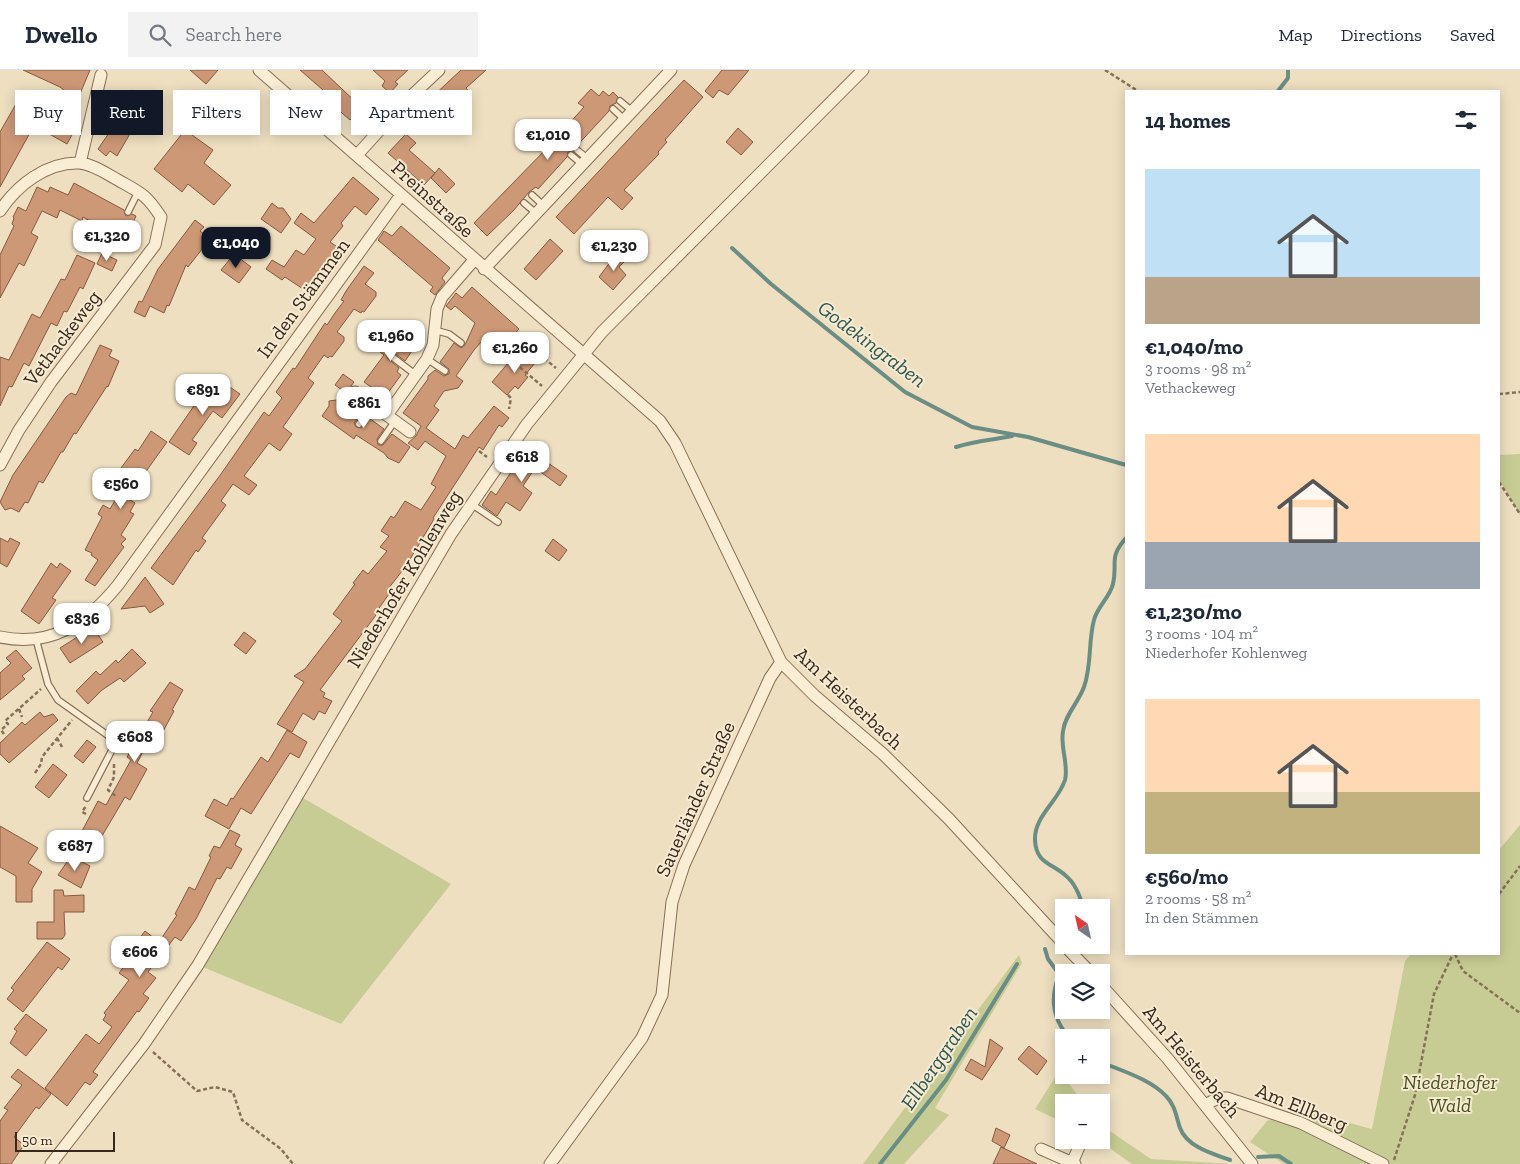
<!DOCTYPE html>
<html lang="en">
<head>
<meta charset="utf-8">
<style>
  :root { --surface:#fff; --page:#f2f2f3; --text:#1f2937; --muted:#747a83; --line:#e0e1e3; --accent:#111827 }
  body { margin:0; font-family:"Zilla Slab",serif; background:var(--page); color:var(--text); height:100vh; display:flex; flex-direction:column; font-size:19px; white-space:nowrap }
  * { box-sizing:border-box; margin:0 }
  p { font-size:16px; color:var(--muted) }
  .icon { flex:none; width:28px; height:28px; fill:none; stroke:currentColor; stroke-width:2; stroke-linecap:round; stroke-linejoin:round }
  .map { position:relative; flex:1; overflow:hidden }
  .sheet { position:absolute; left:1125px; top:20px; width:375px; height:865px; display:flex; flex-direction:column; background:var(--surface); border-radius:0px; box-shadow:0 2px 12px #0003 }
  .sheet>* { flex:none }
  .guide { position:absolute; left:15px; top:20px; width:475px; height:45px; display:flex; gap:10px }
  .needle { width:32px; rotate:326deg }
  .buttons { position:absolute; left:1055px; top:829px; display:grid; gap:10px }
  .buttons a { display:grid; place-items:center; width:55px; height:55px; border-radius:0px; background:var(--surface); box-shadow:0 2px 12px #0003; font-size:25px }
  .scale { position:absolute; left:15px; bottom:12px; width:100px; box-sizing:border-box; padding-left:5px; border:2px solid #37291d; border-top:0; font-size:14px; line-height:18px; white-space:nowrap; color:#37291d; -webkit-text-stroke:4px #f6ead0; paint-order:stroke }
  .price { position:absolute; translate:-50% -42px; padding:0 11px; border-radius:10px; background:#fff; color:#222; font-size:16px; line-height:32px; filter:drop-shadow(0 1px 2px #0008) }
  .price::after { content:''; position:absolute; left:50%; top:30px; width:15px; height:11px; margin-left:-8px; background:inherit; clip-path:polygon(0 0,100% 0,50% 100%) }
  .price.on { background:var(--accent); color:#fff }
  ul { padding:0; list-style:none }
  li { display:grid; align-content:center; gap:10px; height:265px; padding:0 20px }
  li span { display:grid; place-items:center; height:155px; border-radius:0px; color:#555 }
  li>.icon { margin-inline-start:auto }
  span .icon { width:90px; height:90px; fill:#fffc; stroke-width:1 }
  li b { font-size:21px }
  h2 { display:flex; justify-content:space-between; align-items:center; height:60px; padding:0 20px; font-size:21px }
  .tag { padding:0 18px; border-radius:0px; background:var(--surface); box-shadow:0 2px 12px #0003; font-size:18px; line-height:45px }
  .tag.on { background:var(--accent); color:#fff }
  header { display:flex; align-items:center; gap:30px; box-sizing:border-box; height:70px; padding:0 25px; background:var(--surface); border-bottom:1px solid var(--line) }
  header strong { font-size:24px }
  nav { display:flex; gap:28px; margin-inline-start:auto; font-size:18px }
  .search { width:350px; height:45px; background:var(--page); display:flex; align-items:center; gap:12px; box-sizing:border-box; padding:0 18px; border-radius:0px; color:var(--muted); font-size:19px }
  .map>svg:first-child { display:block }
</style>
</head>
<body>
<header>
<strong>Dwello</strong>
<div class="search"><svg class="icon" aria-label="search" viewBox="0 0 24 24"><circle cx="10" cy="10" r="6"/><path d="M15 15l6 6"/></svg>Search here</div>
<nav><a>Map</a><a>Directions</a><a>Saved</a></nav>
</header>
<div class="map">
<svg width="1520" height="1094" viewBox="0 0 1520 1094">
  <rect width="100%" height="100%" fill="#eedfc0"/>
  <!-- green -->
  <path fill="#c7cc94" d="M1520,384V445L1499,409V385Z
    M298,725L451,814L341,954L198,895Z
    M1520,755V1094H1284L1250,1072L1267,1051L1292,1038L1372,1059L1405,891L1411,884H1499V780Z
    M1019,885L1022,893L935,1038L949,1045L904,1094H863Z
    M1059,1001L1083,1032H1064V1053L1035,1039Z
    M1101,1055L1151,1089L1232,1094H1132L1098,1070H1101Z"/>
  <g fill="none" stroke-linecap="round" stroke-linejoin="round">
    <!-- stream -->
    <path stroke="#6a8e84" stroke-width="4" d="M1278,21L1288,8V0
      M732,178L771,214L905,322L972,357L1028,367L1126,395
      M956,377C974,371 992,370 1012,366
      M1083,838C1080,825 1075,813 1065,805C1051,793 1036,793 1035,770C1034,746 1058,732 1065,710C1069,696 1060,677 1063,661C1065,645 1078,633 1084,617C1092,595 1088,572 1094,550C1097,537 1110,527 1113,514C1118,493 1108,488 1126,468
      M1045,879L1048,889L1059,904
      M1062,898C1050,924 1050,945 1069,968
      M1101,992C1122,1001 1150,1009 1166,1026C1175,1035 1176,1046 1180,1058C1187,1077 1213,1084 1230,1090
      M1258,1087L1279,1086L1291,1094
      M880,1094L946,1010L1017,894"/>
  </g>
  <!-- building -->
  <path fill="#cd9876" stroke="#87593e" d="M23,0H90L77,31L60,17Z
    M190,0H218L206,14Z
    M300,0H322L361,37L365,33L378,45L366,58L353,47L350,50L320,24L323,20Z
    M373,0H408L395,12L398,14L390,23L382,16L385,11Z
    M461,0H486L466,18L471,24L462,32L457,26L445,37L441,33L423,53L414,44Z
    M722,0H749L728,25L719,20L713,28L705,21Z
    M684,10L703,27L665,70L667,72L658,82L659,84L624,120L633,128L622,140L608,127L574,164L556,147Z
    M591,19L599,26L603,21L609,26L613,22L618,27L616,33L610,36L609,41L572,81L568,82L567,87L538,119L536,117L529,122L514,140L487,166L474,153L550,75L555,80L572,62L566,57L584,37L578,33Z
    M132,20L143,28L139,33L145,38L129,61L131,62L117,86L110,81L106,86L98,79L109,63L107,62L115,50L113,49L122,38L120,36Z
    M16,34L47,50L52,40L78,54L67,74L37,57L34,63L31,61L0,117V62Z
    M738,58L753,72L741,85L726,72Z
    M185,60L213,80L204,93L231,115L214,135L188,114L182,122L154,99Z
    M406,64L416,73L409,80L435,103L424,115L388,83Z
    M439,98L455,114L446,123L431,108Z
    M353,107L379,129L366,145L355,136L341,153L343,156L330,172L339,178L306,221L285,207L282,210L266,199L272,190L284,197L296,180L304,185L316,169L294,153L301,143L314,153Z
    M74,113L124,140L126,146L132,144L136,146L133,153L136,154L130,167L118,161L116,165L83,147L82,151L60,140L57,148L42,141L31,163L38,167L24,196L19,193L0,228V185L14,156L12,154L14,148L13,147L18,137L26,141L37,117L48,122L50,117L68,125Z
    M272,133L278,138H283L291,149L281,163L261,149Z
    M195,150L204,157L200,161L210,169L188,197L186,195L169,236L167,235L164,243L150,236L145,247L134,242L139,231L142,232L158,199Z
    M401,156L450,198L442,208L445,212L435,225L430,221L433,217L378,170L384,161L392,166Z
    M550,169L563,181L536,210L524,199Z
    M102,183L117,190L112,201L97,194Z
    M617,183L625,191L619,197L626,205L613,220L599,207Z
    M234,184L251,197L239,213L221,200Z
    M77,185L95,193L83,219L80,217L67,242L64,241L57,256L51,253L29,296L24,293L12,317L9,316L0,336V287L9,290L32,244L40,248L61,209L65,210Z
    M364,196L374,203L365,214L376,222V226L364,242L362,241L361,243L354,239L337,262L344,267V271L332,287L330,286L328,288L324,285L308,308L314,313L283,357L292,364L280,381L269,373L244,406L257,415L249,425L233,414L221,431L226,435L202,468L206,471L198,482L196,480L173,515L151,498L221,404L264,342L269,346L282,328L276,322L293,298L295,299L325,253L327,255L335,243L344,231L341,230L346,221Z
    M472,217L519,259L506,274L490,262L474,280L456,306L463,311L458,318L444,321L434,336L439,340L426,358L455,379L463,365L468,368L494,336L509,348L502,357L499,355L483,380L479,377L433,448L434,449L406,496L388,519L391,521L375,544L376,545L320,620L325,623L323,627L332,631L325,644L319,641L314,650L303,643L292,662L277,654L304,612L294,606L305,599L342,551L333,544L355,514L353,513L363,500L368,504L387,481L380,477L389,466L381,461L391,446L394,448L405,431L421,440L436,417L431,414L446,386L425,371L418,380L408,373L416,366L421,356L403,343L428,309V306L435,300L444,306L449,304V299L440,292L454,273L461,278L465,275L475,253L455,236L451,240L446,236L456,223L462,228Z
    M398,256L419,271L405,291L392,281L387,284V288L399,298L397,302L401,305L385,327L364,312L384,285L380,282Z
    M100,275L112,280L109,286L119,291L108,317L107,316L76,364L74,363L63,382H61L43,413L39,411L28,433L25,432L19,442L11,438L5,440L0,432L13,405L66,327L71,323L76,325Z
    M532,280L540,287L525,305L528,307L518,319L515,316L507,325L492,312L509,292L516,298Z
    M343,304L354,312L346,323L335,315Z
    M224,313L240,324L222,348L213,341L192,370L197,373L189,385L169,372L198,330L193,326L199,318L213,328Z
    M345,329L362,343L354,353L356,357L361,358L369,348L384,359L377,369L378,375H383L392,364L410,377L399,393L388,388L384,383L356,365L354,369L322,346L329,336V331Z
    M151,361L167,372L127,428L135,433L130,442L134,444L121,465L126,469L121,474L124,477L95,516L85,510L98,490L91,485L92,483L85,480L102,447L98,444L103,435L110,439L130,405L121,398L135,379L138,381Z
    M534,377L547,388L545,391L567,406L560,416L535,398L523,416L532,423L520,441L506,432L497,446L482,435L491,421L496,425L515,396L519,399Z
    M0,468L8,472L10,468L20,473L7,497L0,493Z
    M553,469L567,480L559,491L545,481Z
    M51,493L57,498L60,493L71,501L52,528L56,530L39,554L21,541Z
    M145,507L164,534L150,543L145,536L121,539Z
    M93,557L103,572L70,593L60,578Z
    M244,562L256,571L246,584L234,575Z
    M132,579L146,593L124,612L120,608L102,620L88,634L76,621L96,601L100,605L116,590L118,593Z
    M16,580L32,598L22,606L25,609L0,630V603L11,593L6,588Z
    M170,612L183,620L172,640L174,641L161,665L163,667L157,678L148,672L137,693L147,699L130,730L125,727L99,771L82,761L98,731L106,735L131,690L127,687L153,642L150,641Z
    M40,642L44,647L53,644L58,650L9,693L0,684V673L22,652L25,655Z
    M287,660L307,672L299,688L290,683L251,744L241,738L229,759L205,746L214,729L227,736L231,728L233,729L261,687L268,692Z
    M87,670L96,677L83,693L74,686Z
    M53,694L67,705L49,728L35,717Z
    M0,756L38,778L28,793L42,802L32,819V832H16V806L0,797Z
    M230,760L240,765L235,775L242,779L231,799L227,797L220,809L217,808L196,849L181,871L175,867L148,902L156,908L143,924L149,928L139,942L137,941L93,1002L98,1005L90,1015L85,1012L67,1036L45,1018L86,964L99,974L112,957L103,950L106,945L104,943L129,910L119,903L129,890L125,888L145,861L159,872L177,845L175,844L189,817L195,820L211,787L209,786L214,776L220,778Z
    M71,786L90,796L81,818L58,805Z
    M54,820H63L64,826L84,825V842H64L65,865L62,869H37V852H54Z
    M47,872L70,889L62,900L58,897L23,942L7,929L14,920L11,918Z
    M26,944L47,960L26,986L10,973L17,961L14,959Z
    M990,969L1003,978L982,1010L965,1000L971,989L985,997Z
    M1029,976L1047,991L1037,1005L1018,989Z
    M18,999L51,1024L39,1039L36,1037L14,1067L24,1075L11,1094H0V1051L8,1040L4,1038L22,1015L11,1007Z
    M996,1058L1010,1065L1004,1078L992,1071Z
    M1001,1077L1037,1094H993Z"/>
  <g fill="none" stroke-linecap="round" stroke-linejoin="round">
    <!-- lane casing -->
    <g stroke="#877058" stroke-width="8">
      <path id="lane" d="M620,31L632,41
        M613,39L625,50
        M577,80L588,89
        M571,85L583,95
        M532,125L544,136
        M524,133L537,144
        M128,142L138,122
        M434,260L449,264L461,273
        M391,286L416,305
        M427,289L445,301
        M359,354L373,335
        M381,371L395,351
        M470,433L498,452
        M36,569L48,614L58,630L113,669V678L87,728"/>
    </g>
    <!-- street casing -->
    <g stroke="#877058" stroke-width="13">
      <path id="street" d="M259,0L660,351L675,373L781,592L815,626L883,684L949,749L1064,874
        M357,85L407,30L439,0
        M80,93L101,5
        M0,141C17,115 47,92 79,93C93,94 107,104 118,110C141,123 146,124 161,147L155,175L51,312L19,360L0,395
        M484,199L671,0
        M355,322L410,362
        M387,345L427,289L433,275L437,239L442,227L474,190
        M0,567C51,578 87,553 118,515L401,125
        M1064,875L1090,902
        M1101,915L1168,989L1252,1094
        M1205,1035L1218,1028H1227L1248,1035L1301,1053L1383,1094
        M1041,1079L1075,1094
        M1072,1093L1082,1070
        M51,1094L144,974L198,895L451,464L527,354L602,262L863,0
        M550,1094L642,968L662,925L672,832L684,795L770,608L781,592"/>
    </g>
    <!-- path -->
    <path stroke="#877058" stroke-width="2.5" stroke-dasharray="4 2.5" stroke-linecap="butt" d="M1105,0L1138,21
      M534,280L556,298
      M515,293L542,316
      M1499,324L1520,322
      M508,325L511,328L509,339
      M479,381L487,387
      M1499,412L1520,444
      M19,639L22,647
      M4,664L1,660L8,654L5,651L41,619
      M57,668L62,677
      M114,694V707L108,720L117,727
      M35,703L41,694L42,687L72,650
      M86,744L82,742L86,736
      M1499,824L1520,796
      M1455,884L1463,901L1520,943
      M153,982L197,1021L215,1017L233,1022L242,1050L281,1079L293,1094
      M1394,1090L1415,1025L1434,924L1453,884"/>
    <!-- lane -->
    <use href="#lane" stroke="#f9edd4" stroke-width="5.5"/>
    <!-- street -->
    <use href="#street" stroke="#f9edd4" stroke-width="11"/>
  </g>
  <g text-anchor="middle" stroke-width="4" stroke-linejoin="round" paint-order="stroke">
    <!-- street labels -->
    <g font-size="20" fill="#37291d" stroke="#f6ead0">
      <text transform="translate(433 129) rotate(42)" y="7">Preinstraße</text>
      <text transform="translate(303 228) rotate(-54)" y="7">In den Stämmen</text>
      <text transform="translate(62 268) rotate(-53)" y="7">Vethackeweg</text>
      <text transform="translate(404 509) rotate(-59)" y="7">Niederhofer Kohlenweg</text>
      <text transform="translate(849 628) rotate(43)" y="7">Am Heisterbach</text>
      <text transform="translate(695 729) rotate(-66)" y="7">Sauerländer Straße</text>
      <text transform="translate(1192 991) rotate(50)" y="7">Am Heisterbach</text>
      <text transform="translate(1302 1037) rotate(22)" y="7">Am Ellberg</text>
    </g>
    <!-- park labels -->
    <g font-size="20" font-style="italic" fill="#485323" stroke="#f6ead0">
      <text x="1450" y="1019">Niederhofer<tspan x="1450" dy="23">Wald</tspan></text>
    </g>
    <!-- water labels -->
    <g font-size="21" font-style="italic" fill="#2c5753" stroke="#f6ead0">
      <text transform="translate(872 274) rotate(37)" y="7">Godekingraben</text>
      <text transform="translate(939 988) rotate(-56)" y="7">Ellberggraben</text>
    </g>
  </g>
</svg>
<div class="buttons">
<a><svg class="needle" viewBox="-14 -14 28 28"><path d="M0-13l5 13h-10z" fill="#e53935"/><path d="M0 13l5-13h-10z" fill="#747a83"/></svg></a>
<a><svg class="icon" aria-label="layers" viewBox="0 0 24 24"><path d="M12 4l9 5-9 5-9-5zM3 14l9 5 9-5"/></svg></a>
<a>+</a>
<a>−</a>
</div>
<div class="scale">50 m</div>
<b class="price" style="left:548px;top:91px">€1,010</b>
<b class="price" style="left:107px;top:192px">€1,320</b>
<b class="price on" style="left:236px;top:199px">€1,040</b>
<b class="price" style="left:614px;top:202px">€1,230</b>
<b class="price" style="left:391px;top:292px">€1,960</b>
<b class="price" style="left:515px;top:304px">€1,260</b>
<b class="price" style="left:203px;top:346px">€891</b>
<b class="price" style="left:364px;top:359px">€861</b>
<b class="price" style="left:522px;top:413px">€618</b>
<b class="price" style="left:121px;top:440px">€560</b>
<b class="price" style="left:82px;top:575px">€836</b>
<b class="price" style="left:135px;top:693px">€608</b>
<b class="price" style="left:75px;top:802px">€687</b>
<b class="price" style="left:140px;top:908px">€606</b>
<div class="guide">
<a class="tag">Buy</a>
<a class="tag on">Rent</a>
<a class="tag">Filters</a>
<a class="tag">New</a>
<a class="tag">Apartment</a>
</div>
<section class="sheet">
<h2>14 homes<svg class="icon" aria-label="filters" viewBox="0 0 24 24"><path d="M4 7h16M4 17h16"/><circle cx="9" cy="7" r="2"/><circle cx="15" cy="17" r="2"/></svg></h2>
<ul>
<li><span style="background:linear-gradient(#bfe0f5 70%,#b9a48a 0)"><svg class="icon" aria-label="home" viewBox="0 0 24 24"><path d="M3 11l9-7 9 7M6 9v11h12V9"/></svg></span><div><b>€1,040/mo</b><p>3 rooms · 98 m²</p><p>Vethackeweg</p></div></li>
<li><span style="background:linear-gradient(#ffd9b3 70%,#9aa5b1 0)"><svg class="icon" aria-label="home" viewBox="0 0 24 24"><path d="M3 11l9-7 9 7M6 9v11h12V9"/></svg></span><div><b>€1,230/mo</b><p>3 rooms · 104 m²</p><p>Niederhofer Kohlenweg</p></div></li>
<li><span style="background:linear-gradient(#ffd9b3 60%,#c2b280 0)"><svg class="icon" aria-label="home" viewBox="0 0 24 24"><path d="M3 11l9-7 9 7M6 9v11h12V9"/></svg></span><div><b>€560/mo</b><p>2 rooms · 58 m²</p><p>In den Stämmen</p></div></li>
</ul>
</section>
</div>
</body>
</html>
